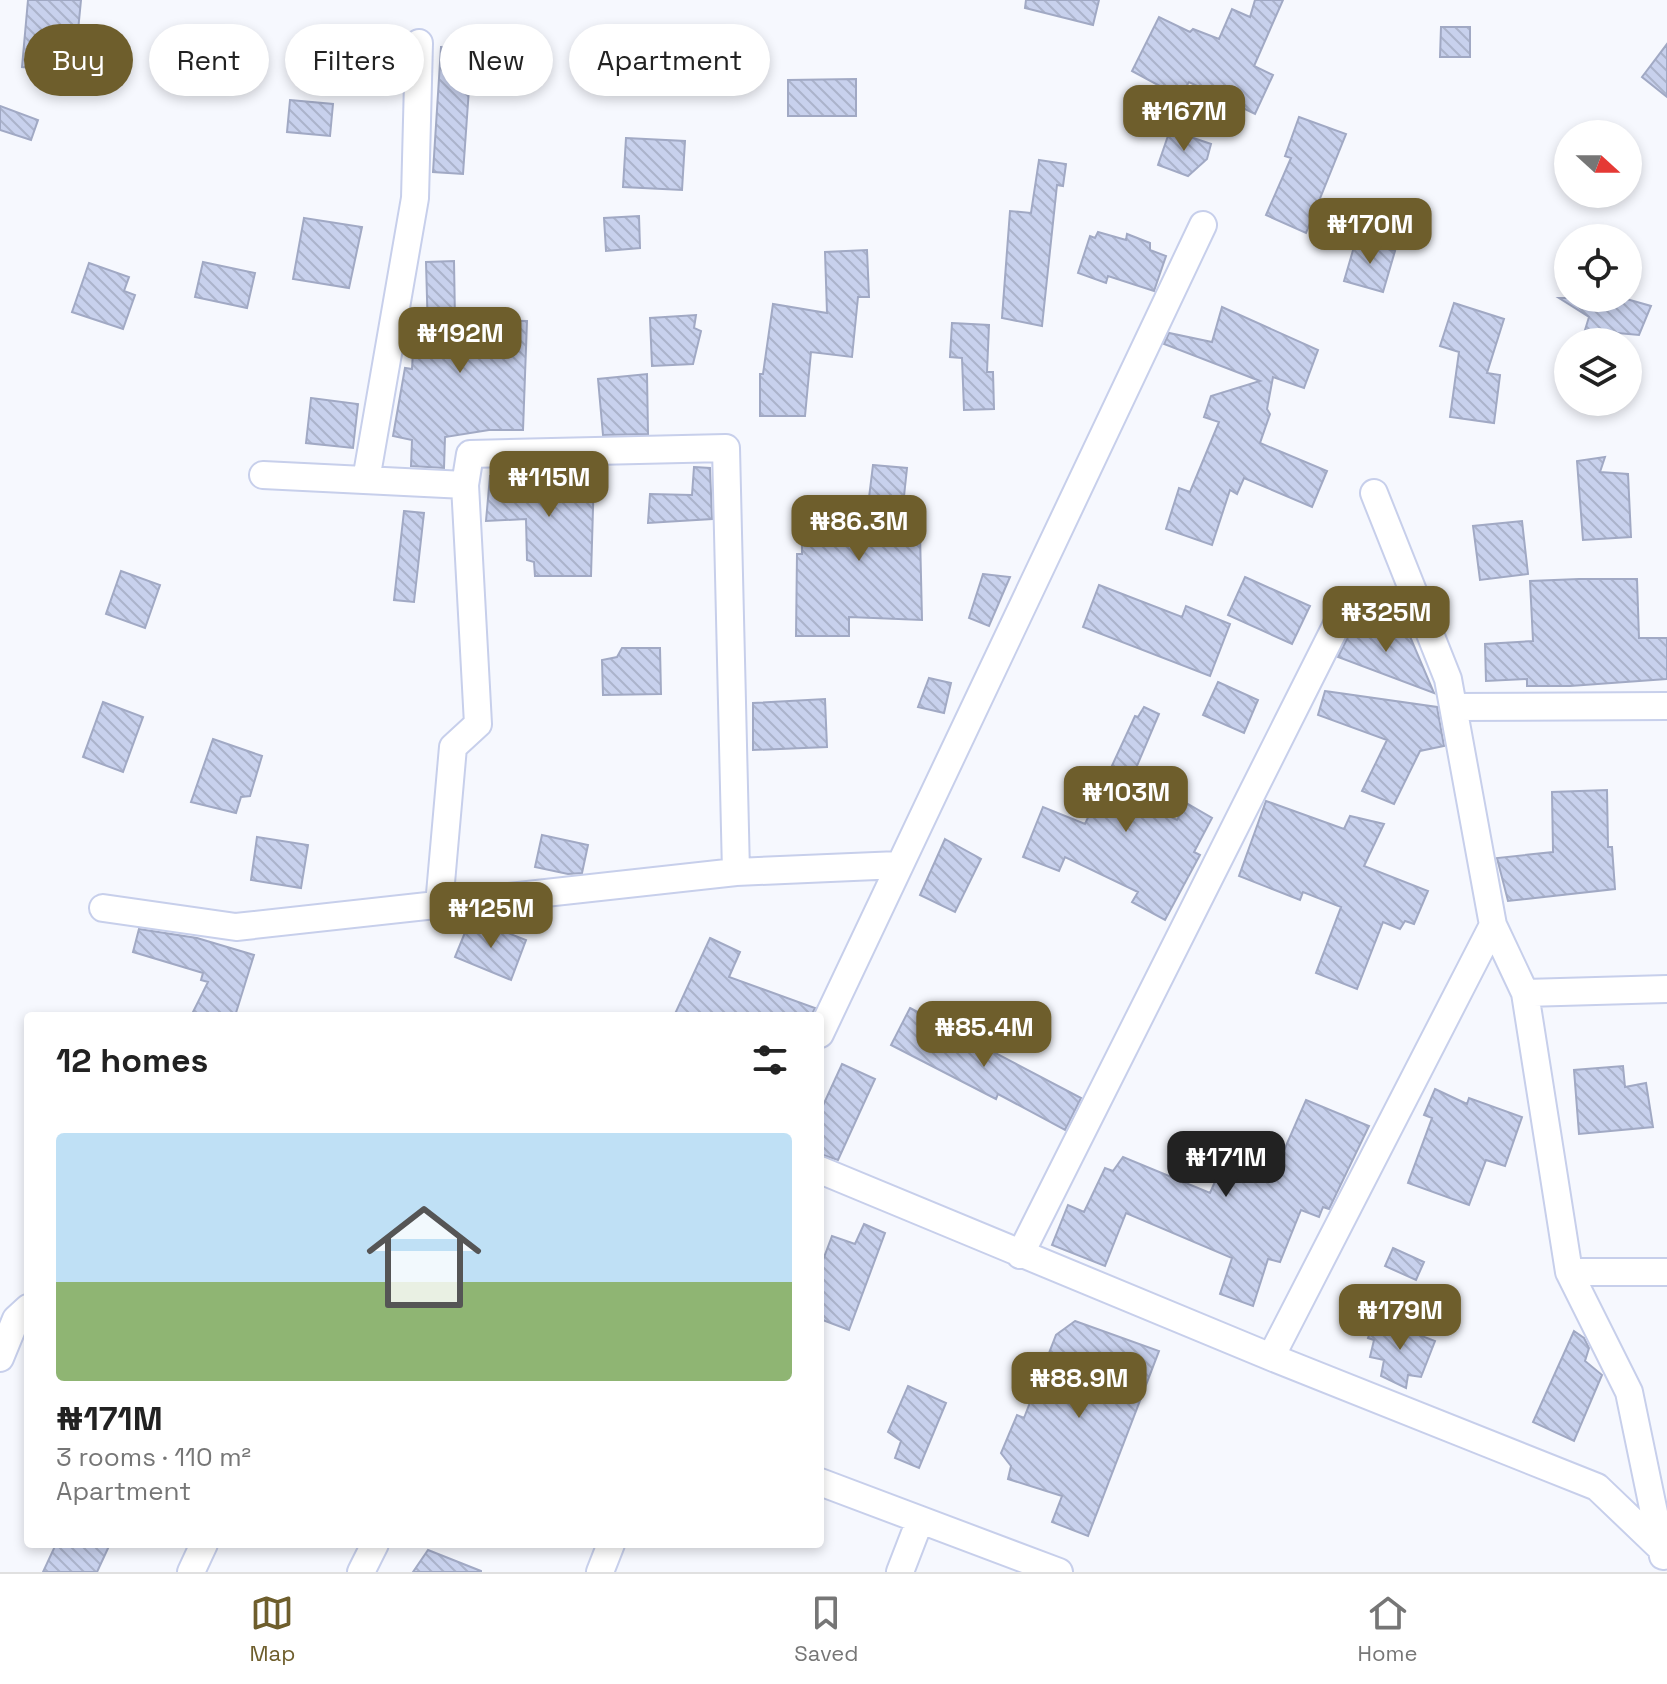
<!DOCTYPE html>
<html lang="en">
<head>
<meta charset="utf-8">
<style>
  :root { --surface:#fff; --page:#f6f6f6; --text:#222; --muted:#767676; --line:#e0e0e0; --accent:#6e5e2c }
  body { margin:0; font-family:"Space Grotesk",sans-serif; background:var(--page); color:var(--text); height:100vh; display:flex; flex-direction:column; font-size:30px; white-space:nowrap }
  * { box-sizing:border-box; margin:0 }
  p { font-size:26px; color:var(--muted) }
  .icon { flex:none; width:44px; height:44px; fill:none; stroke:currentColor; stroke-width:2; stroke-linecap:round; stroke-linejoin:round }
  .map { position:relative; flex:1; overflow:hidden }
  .sheet { position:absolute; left:24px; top:1012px; width:800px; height:536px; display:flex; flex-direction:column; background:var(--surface); border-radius:8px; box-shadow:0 4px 12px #0003 }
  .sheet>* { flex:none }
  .hud { position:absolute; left:24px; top:24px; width:800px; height:72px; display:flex; gap:16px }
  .needle { width:52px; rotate:111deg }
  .controls { position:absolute; left:1554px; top:120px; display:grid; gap:16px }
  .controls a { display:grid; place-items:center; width:88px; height:88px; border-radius:50%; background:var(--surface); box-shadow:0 4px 12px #0003; font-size:40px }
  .price { position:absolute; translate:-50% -68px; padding:0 18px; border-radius:16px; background:var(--accent); color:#fff; font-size:26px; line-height:52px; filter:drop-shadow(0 2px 4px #0008) }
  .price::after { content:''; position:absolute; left:50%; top:48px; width:24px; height:18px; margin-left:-12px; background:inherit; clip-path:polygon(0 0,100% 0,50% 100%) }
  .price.current { background:#222; color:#fff }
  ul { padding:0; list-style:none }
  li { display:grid; align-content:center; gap:16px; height:424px; padding:0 32px }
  li span { display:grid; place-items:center; height:248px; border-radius:8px; color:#555 }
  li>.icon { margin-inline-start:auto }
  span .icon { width:144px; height:144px; fill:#fffc; stroke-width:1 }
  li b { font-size:34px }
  h2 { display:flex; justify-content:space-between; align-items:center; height:96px; padding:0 32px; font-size:34px }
  .chip { padding:0 28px; border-radius:36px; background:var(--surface); box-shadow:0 4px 12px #0003; font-size:28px; line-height:72px }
  .chip.current { background:var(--accent); color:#fff }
  .dock { display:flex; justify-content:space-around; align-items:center; height:112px; border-top:2px solid var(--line); background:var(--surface); font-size:22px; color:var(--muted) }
  .dock a { display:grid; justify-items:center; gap:4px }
  .dock .current { color:var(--accent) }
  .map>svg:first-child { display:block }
</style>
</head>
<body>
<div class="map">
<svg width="1667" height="1572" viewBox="0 0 1667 1572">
  <defs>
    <pattern id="building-back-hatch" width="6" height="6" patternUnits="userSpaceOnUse" patternTransform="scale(2)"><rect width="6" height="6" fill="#c8d1ed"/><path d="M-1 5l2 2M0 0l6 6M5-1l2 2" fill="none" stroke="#abb3cb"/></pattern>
  </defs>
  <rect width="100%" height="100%" fill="#f6f8fe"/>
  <!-- building -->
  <path fill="url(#building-back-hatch)" stroke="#a1a9c4" stroke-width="2" d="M28,0H81L74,72L22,67Z
    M1026,0H1099L1093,25L1025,8Z
    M1255,0H1283L1254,66L1273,75L1255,114L1189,82L1180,97L1132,71L1159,17L1190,32L1193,29L1219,39L1232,9L1250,17Z
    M1441,27H1470V57H1440Z
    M1667,44V97L1642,77Z
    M472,46L463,174L433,172L441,47Z
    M856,79V116H788V80Z
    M290,100L333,104L330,136L287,132Z
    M0,106L38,120L31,140L0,130Z
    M1299,117L1346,134L1306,233L1266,215L1291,158L1285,156Z
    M1170,130L1211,144L1207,159L1188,176L1158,165Z
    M626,138L685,141L682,190L623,187Z
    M1039,160L1066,164L1063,186L1057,185L1042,326L1002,318L1010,211L1031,213Z
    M639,216L640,248L606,251L604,218Z
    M304,218L362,227L349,288L293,279Z
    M1098,232L1126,240L1127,234L1150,243V250L1166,256L1154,291L1108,276L1106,283L1078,273L1090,236L1095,238Z
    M1356,240L1395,251L1383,292L1344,281Z
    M867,250L869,297H858L852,357L811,352L805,416H760V374H763L773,304L827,313L825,252Z
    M454,261L455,320L527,321L523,430H489L445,437L444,468L411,466L412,440L393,436L405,368L412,369L414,333L428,334L426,262Z
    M203,262L255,273L247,308L195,297Z
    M89,263L129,277L124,291L135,295L123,329L72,312Z
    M1559,298H1623L1651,306L1639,335L1585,330L1589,317Z
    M1454,303L1504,319L1487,373L1500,375L1494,423L1450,417L1459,352L1440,346Z
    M1222,307L1318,350L1304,388L1273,377L1267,409L1270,414L1260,443L1327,471L1312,507L1244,478L1237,494L1230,490L1212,545L1166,529L1179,488L1190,492L1219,422L1204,417L1211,396L1260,381L1164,344L1169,333L1212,342Z
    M696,315L694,328L701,331L693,364L652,366L650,318Z
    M952,323L989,325L987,372H993L994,409L964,410L962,358L950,357Z
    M647,374L648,434L603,435L598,379Z
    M311,398L358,404L353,448L306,443Z
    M1605,457L1600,472L1628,474L1631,537L1583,540L1577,461Z
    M873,465L907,468L900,534H920L922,620L849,617V636H796L797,554H802V513L867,514Z
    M694,467L710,468L712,519L648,523L650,494L692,495Z
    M554,474L594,475L591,576H535L534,562L527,560L526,519L486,521L490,476Z
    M404,511L424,513L414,602L394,600Z
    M1522,521L1528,574L1480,580L1473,526Z
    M121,571L160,585L145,628L106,614Z
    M983,574L1010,577L989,626L969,618Z
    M1245,577L1310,606L1292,644L1228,615Z
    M1579,579H1637L1639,638H1667V679L1570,686H1527V679L1486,681L1485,644L1533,641L1530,581Z
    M1099,585L1182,617L1186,606L1230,624L1210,676L1083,627Z
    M1357,619L1393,632L1406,627L1434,693L1338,657Z
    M622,648H660L661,694L603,695L602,660L617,657Z
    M929,678L951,683L944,713L918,707Z
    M1218,682L1258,700L1244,733L1203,715Z
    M1325,691L1437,707L1444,746L1420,751L1394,804L1362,791L1387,740L1318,715Z
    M825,699L827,747L753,750V703Z
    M103,702L143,717L123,772L83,757Z
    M1144,707L1159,714L1125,794L1177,820L1186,803L1212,818L1194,852L1200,855L1165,920L1132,902L1138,892L1065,857L1059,871L1023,857L1043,807L1085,824L1135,716L1138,717Z
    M213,739L262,756L250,796L241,797L236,813L191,802Z
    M1607,790L1608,847H1612L1615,889L1508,901L1497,858L1553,852L1552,792Z
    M1266,801L1344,829L1350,816L1384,824L1364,866L1428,891L1414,924L1405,921L1400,929L1383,922L1357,989L1316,973L1341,907L1303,892L1300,900L1239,876Z
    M542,835L588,845L582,873L568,874L535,867Z
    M257,837L308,845L301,888L251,880Z
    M945,839L981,859L955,912L920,895Z
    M480,922L526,940L511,980L455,957L466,930L476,929Z
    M139,929L197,938L254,955L235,1016H191L208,982L201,980L203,973L133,952Z
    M710,938L740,952L729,977L815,1008L811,1016H674Z
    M910,1008L1081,1098L1065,1130L998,1094L996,1099L891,1045Z
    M842,1064L875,1079L838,1160L820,1154V1112Z
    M1623,1066L1625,1087L1646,1083L1653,1127L1579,1134L1574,1070Z
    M1435,1089L1467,1104L1469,1098L1522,1117L1505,1166L1486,1160L1469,1205L1408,1183L1432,1118L1424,1115Z
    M1306,1100L1369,1126L1329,1209L1323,1207L1319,1217L1301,1210L1280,1262L1268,1259L1253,1306L1220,1294L1232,1258L1126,1213L1105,1266L1052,1245L1068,1205L1084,1212L1105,1168L1113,1171L1123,1157L1210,1193L1236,1134L1282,1155Z
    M864,1224L885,1233L849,1330L820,1319V1268L832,1236L855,1244Z
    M1393,1248L1424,1262L1416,1280L1385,1266Z
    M1375,1318L1435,1341L1421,1377L1408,1375L1406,1388L1381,1376L1384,1360L1370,1357L1374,1340L1368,1338Z
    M1075,1321L1159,1351L1088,1536L1052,1522L1062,1496L1008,1479L1011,1466L1001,1453L1017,1415L1024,1418L1056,1335Z
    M1574,1331L1584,1338L1589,1348L1585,1361L1602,1375L1574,1441L1533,1422Z
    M908,1386L946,1403L919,1468L895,1458L901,1441L888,1432Z
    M56,1544H110L97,1572H43Z
    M428,1550L481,1571V1572H413Z"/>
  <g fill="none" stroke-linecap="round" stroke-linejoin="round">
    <!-- street casing -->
    <g stroke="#c7cfeb" stroke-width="30">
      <path id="street" d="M263,475L465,485
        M366,480L415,198L419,43
        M1374,493L1448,679L1493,925L1525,993
        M1454,707L1667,706
        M450,903L440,894L453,747L478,724L465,485L470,454L726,448L736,872
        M103,908L236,927L736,872L899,865
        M820,1034L1203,225
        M820,1170L1271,1357L1597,1487L1667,1554
        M1020,1255L1348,602
        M1569,1272L1525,993L1667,989
        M1271,1357L1493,925
        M0,1358L16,1319L28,1308
        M820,1482L1059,1572
        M1663,1556L1629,1392L1569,1272H1667
        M191,1572L204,1544
        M361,1572L375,1544
        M600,1572L611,1544
        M900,1572L920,1520"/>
    </g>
    <!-- street -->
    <use href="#street" stroke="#fff" stroke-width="26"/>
  </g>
</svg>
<div class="controls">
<a><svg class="needle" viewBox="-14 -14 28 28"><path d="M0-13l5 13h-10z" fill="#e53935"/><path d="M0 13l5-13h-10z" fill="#767676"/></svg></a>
<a><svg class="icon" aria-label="locate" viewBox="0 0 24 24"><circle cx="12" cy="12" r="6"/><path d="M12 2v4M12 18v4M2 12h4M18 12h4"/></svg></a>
<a><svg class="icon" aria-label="layers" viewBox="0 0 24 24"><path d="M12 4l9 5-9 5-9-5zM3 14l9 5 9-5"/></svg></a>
</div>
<b class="price" style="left:1184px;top:153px">₦167M</b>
<b class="price" style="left:1370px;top:266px">₦170M</b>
<b class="price" style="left:460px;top:375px">₦192M</b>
<b class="price" style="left:549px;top:519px">₦115M</b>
<b class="price" style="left:859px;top:563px">₦86.3M</b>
<b class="price" style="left:1386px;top:654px">₦325M</b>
<b class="price" style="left:1126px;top:834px">₦103M</b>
<b class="price" style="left:491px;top:950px">₦125M</b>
<b class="price" style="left:984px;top:1069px">₦85.4M</b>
<b class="price current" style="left:1226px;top:1199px">₦171M</b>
<b class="price" style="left:1400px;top:1352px">₦179M</b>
<b class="price" style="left:1079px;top:1420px">₦88.9M</b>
<div class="hud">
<a class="chip current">Buy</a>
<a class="chip">Rent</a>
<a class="chip">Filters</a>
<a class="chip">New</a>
<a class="chip">Apartment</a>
</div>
<section class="sheet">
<h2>12 homes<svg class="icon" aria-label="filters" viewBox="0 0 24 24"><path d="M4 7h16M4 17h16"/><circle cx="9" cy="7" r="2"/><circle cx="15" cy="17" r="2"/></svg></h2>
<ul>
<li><span style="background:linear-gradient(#bfe0f5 60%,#8fb573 0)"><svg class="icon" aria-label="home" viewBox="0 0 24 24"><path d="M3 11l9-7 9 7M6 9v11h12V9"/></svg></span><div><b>₦171M</b><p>3 rooms · 110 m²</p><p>Apartment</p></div></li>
</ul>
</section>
</div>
<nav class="dock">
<a class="current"><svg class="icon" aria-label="map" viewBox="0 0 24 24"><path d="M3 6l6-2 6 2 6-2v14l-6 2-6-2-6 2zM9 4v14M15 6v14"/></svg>Map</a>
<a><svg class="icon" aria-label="saved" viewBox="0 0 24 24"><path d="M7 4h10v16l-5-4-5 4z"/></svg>Saved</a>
<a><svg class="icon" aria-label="home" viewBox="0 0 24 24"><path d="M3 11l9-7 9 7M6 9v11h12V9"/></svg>Home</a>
</nav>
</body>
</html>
